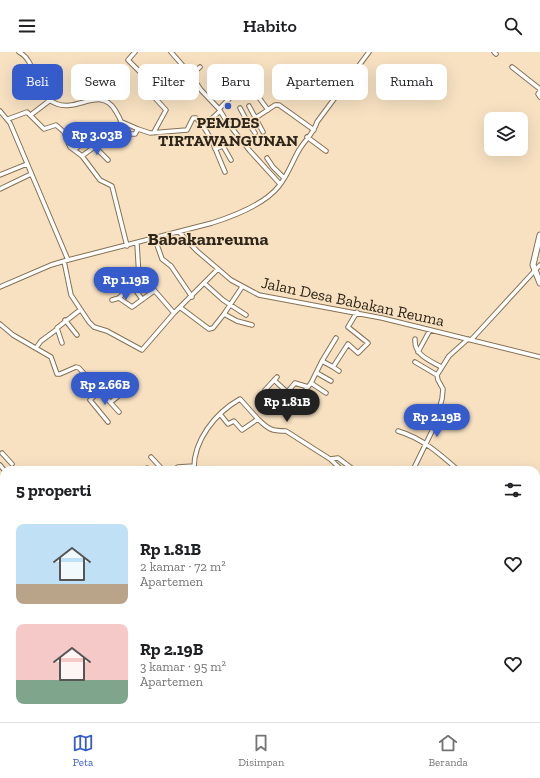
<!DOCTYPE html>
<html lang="id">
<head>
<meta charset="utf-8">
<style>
  :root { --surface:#fff; --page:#f6f6f6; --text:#202124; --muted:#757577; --line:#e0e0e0; --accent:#365ccc }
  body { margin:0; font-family:"Zilla Slab",serif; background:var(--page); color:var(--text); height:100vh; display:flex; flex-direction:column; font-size:15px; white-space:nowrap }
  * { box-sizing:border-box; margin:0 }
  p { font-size:13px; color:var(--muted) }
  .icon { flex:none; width:22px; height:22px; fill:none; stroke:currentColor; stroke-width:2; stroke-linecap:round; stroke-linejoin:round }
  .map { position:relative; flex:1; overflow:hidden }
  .sheet { position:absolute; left:0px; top:414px; width:540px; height:256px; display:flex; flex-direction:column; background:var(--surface); border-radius:12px 12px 0 0; box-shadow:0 4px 16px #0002 }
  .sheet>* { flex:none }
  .guide { position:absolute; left:12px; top:12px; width:516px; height:36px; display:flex; gap:8px }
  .buttons { position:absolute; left:484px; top:60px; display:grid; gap:8px }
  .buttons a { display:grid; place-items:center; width:44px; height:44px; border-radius:8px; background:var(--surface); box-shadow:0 4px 16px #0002; font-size:20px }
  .price { position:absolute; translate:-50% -34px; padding:0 9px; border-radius:14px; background:var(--accent); color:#fff; font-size:13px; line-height:26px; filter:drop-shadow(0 1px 2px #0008) }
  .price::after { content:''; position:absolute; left:50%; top:24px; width:12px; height:9px; margin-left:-6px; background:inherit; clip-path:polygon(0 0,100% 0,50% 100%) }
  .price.selected { background:#222; color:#fff }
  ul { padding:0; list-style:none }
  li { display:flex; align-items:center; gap:12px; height:100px; padding:0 16px }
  li span { display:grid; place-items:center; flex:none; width:112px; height:80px; border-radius:8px; color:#555 }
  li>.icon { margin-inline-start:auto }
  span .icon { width:48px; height:48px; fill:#fffc; stroke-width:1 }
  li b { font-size:17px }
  h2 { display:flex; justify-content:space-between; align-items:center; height:48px; padding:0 16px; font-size:17px }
  .chip { padding:0 14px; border-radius:8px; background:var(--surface); box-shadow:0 4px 16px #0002; font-size:14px; line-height:36px }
  .chip.selected { background:var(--accent); color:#fff }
  header { display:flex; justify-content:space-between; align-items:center; height:52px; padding:0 16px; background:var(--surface); font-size:18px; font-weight:600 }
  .menu { display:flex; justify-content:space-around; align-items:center; height:56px; border-top:1px solid var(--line); background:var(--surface); font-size:11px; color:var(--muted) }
  .menu a { display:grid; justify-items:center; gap:2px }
  .menu .selected { color:var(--accent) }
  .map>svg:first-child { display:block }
</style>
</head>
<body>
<header><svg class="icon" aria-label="menu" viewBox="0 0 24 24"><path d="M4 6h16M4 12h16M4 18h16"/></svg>Habito<svg class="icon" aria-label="search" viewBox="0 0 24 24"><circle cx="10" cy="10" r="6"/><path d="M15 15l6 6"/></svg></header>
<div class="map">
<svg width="540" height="670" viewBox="0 0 540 670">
  <rect width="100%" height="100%" fill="#f7e1c1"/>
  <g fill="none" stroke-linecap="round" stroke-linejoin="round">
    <!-- street casing -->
    <g stroke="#857255" stroke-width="5.5">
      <path id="street" d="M19,0C40,11 28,41 57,52C77,60 101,34 115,58C119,65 122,69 122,77L128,82H135L138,77L150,81L187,78L193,66H196C211,81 216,100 225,120
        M135,0L128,8L143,23L154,45L166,58L154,80
        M171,0L191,23L201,38L219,57L227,70L250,99L280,132
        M494,0L496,2
        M512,15L540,37
        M191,23L200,15
        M252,36L268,58
        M540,39L538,42L540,45
        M249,54L263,80
        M240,56L248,71L275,53H279L314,78
        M219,57L240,36
        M0,59L10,71L68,208
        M32,62L49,49
        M8,67L27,60L44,77L56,73L64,80L70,95L82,104L100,128L112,134L127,194
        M122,70L138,77
        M248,71L255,81
        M201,72H206L220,59
        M307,85L326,99
        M96,96L108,108
        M75,97L82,92L77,83
        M215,97L223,94L231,108
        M82,104L101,90
        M267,106L273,115L284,126
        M0,123L27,112
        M0,137L31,122
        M179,180L197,199L231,228L259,243L382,266L540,305
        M155,187L162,207L171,214L192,245
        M64,209L71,243L89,270L94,275L107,279L142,298L174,261L218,217
        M139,223L142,224L174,261
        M204,231L223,248L246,263
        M131,232L142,247
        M0,235L51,213L68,208L212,171C234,164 265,152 279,134C288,123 292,110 299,98C305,88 314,81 317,70L369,0
        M242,235L224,262L237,269L252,273
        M119,246L132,255L154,239
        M112,248L119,246L139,225L137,192
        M181,256L209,277L213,276L224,262
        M65,268L77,283
        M0,272L13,283L51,305L57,322H60L76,315L79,316L119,360
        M415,287C414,303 429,308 441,315
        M471,288L540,213
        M62,291L57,276L80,258
        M36,296L41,289L56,278
        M418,300L430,278
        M322,309L336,286
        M415,310L437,323
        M333,315L339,319
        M317,321L331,329
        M277,325L265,338L279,350L295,331L308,335
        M274,328L287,340
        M311,331L326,341
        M294,353L311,331L322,309L333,315L348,292L358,301L368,291L348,275L357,260
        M220,362L228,372L234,369L242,378L258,367C269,378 272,379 286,379L330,407L342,418
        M108,370L90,348L100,339L118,328L126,338L111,350
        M398,379C422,386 440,402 458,418
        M2,401L12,412
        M151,405L163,418
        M330,407L338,406L354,418
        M0,413L4,418
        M144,418L147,416L151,418
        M166,418H169
        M174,418L178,415L194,414
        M194,418C193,389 215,361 240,347L258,367
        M413,418L434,375L442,347L443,337L438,328L437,323L449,304L468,287
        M0,454L4,455
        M0,590L4,593
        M0,606L4,611
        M495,666L500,670"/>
    </g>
    <!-- secondary casing -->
    <g stroke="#857255" stroke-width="7">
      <path id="secondary" d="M540,183L533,213L540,231"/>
    </g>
    <!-- street -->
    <use href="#street" stroke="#fff" stroke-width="3.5"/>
    <!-- secondary -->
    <use href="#secondary" stroke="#fff" stroke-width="5"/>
  </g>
  <!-- markers -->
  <circle fill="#365ccc" stroke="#f7e1c1" stroke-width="1.5" cx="228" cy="54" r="4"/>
  <g text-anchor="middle" stroke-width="3" stroke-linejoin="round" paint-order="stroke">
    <!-- poi labels -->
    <g font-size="16" font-weight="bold" fill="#2d2519" stroke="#f7e1c1">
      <text x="228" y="76">PEMDES<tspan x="228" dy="18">TIRTAWANGUNAN</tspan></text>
    </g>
    <!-- street labels -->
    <g font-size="16" fill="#2d2519" stroke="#f7e1c1">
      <text transform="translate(353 249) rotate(12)" y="6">Jalan Desa Babakan Reuma</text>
    </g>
    <!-- quarter labels -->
    <g font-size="18" font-weight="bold" fill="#2d2519" stroke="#f7e1c1">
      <text x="208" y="193">Babakanreuma</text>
    </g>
  </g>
</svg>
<div class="buttons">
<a><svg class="icon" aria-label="layers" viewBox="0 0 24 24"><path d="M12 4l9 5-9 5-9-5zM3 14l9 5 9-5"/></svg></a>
</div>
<b class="price" style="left:97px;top:104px">Rp 3.03B</b>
<b class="price" style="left:126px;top:249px">Rp 1.19B</b>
<b class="price" style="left:105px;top:354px">Rp 2.66B</b>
<b class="price selected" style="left:287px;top:371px">Rp 1.81B</b>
<b class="price" style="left:437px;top:386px">Rp 2.19B</b>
<div class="guide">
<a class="chip selected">Beli</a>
<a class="chip">Sewa</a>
<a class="chip">Filter</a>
<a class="chip">Baru</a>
<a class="chip">Apartemen</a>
<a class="chip">Rumah</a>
</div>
<section class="sheet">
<h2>5 properti<svg class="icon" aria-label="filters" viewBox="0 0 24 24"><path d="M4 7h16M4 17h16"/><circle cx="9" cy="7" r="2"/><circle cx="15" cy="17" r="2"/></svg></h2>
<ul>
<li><span style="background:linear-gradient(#bfe0f5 75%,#b9a48a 0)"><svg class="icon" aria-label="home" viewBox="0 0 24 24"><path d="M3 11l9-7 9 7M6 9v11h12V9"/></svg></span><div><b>Rp 1.81B</b><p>2 kamar · 72 m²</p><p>Apartemen</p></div><svg class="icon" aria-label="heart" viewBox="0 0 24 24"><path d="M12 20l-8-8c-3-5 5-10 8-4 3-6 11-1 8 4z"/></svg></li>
<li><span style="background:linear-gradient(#f6c9c9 70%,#7fa58c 0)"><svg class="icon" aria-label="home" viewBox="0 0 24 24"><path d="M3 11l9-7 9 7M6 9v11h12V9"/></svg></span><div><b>Rp 2.19B</b><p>3 kamar · 95 m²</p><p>Apartemen</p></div><svg class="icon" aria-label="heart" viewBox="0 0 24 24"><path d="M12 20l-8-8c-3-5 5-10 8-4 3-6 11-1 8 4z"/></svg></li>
</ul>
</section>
</div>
<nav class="menu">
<a class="selected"><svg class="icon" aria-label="map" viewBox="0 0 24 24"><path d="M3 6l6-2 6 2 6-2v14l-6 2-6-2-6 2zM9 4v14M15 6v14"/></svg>Peta</a>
<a><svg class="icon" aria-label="saved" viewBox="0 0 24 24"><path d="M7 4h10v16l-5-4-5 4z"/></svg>Disimpan</a>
<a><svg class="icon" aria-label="home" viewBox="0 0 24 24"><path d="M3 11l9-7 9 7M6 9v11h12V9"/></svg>Beranda</a>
</nav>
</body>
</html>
